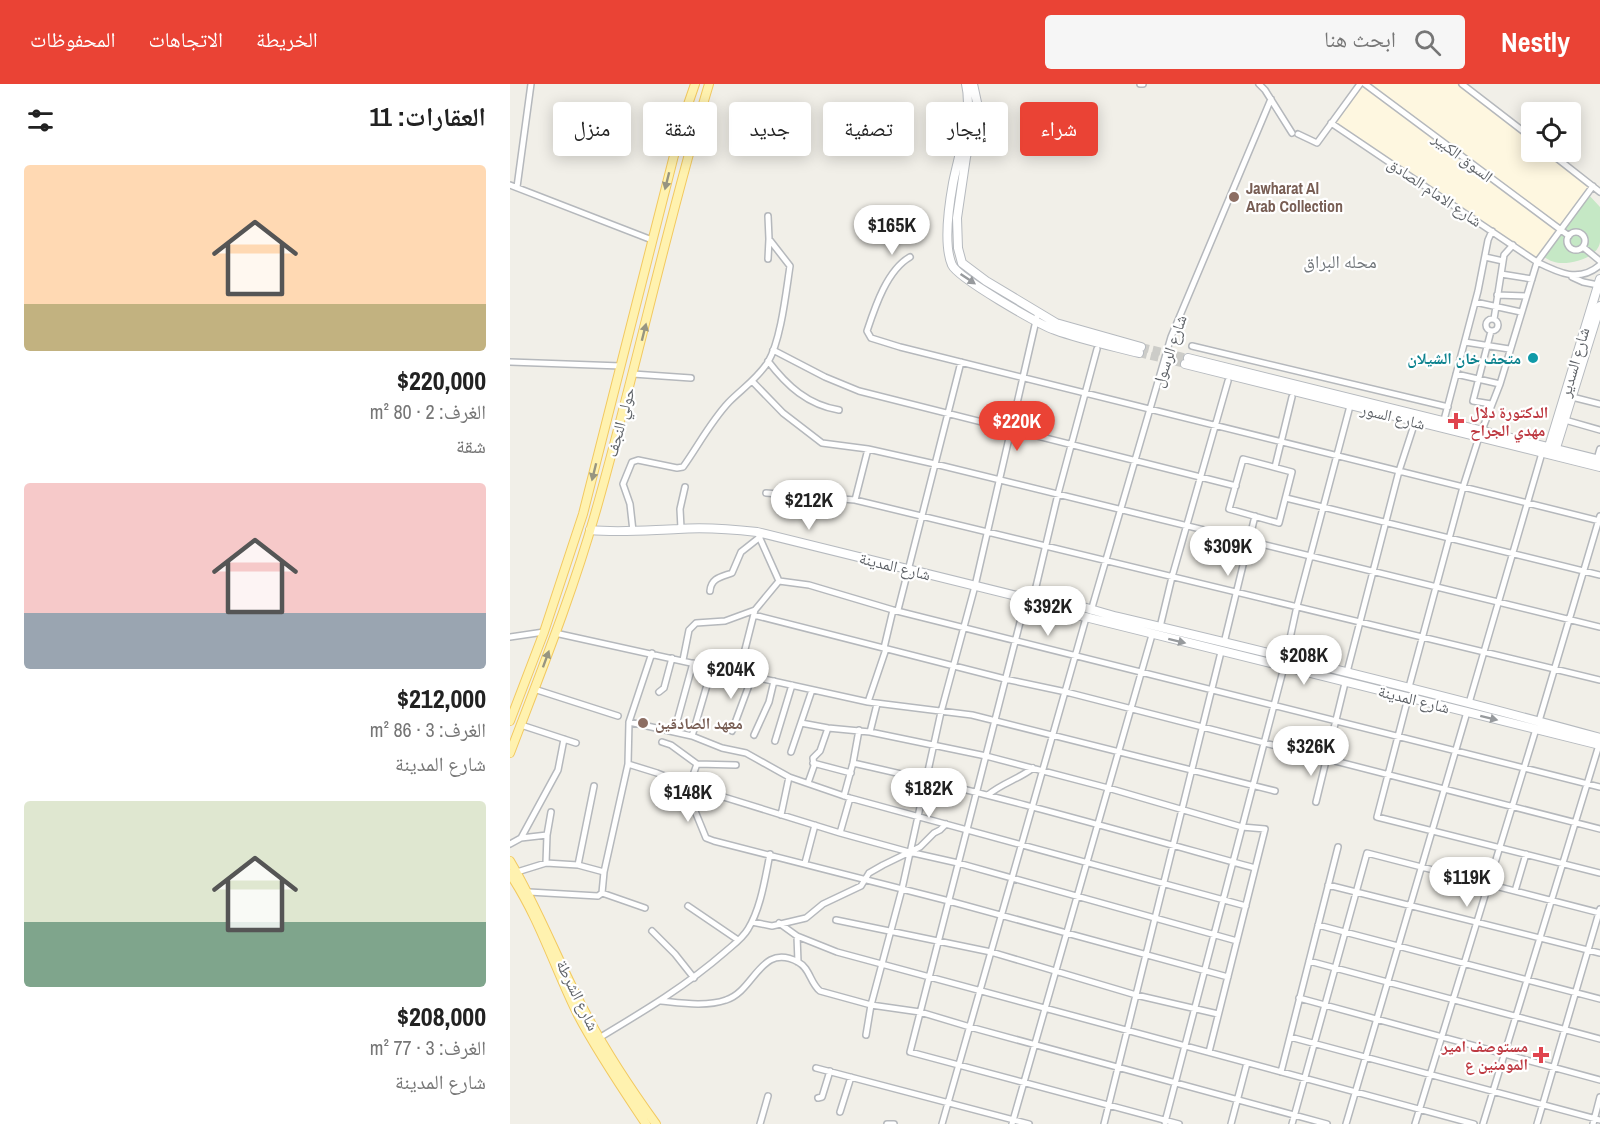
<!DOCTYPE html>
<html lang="ar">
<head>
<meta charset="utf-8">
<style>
  :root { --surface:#fff; --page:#f6f6f6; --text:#222; --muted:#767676; --accent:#ea4335 }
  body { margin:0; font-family:"Archivo Narrow","Noto Naskh Arabic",sans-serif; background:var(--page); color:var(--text); direction:rtl; height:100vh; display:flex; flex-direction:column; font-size:22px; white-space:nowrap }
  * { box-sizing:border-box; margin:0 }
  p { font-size:20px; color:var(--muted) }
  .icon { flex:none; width:33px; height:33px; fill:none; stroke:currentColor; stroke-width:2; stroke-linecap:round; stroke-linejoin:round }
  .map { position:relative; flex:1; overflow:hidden; direction:ltr }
  .sheet { display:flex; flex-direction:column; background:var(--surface); width:510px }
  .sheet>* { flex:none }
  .hud { position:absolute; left:18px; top:18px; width:570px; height:54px; direction:rtl; display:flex; gap:12px }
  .fabs { position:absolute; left:1011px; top:18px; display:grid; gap:12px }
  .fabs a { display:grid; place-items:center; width:60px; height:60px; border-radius:6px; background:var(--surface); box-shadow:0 3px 15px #0003; font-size:30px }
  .price { position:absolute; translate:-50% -51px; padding:0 14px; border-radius:21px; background:#fff; color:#222; font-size:20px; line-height:39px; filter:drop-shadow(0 2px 3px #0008) }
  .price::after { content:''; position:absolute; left:50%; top:36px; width:18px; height:14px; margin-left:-9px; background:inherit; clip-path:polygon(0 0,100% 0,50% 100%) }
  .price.selected { background:var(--accent); color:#fff }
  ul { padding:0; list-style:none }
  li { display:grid; align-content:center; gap:12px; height:318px; padding:0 24px }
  li span { display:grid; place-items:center; height:186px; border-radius:6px; color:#555 }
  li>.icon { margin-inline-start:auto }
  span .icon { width:108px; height:108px; fill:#fffc; stroke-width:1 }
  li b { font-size:26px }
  h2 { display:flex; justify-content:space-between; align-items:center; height:72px; padding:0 24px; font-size:26px }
  .tag { padding:0 21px; border-radius:6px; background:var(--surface); box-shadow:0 3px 15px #0003; font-size:21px; line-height:54px }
  .tag.selected { background:var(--accent); color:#fff }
  header { display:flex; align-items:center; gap:36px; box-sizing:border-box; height:84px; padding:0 30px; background:var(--accent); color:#fff }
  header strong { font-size:28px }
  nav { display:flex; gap:33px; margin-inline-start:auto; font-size:21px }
  .search { width:420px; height:54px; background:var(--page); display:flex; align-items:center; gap:15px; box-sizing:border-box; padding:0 21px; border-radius:6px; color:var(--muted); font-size:22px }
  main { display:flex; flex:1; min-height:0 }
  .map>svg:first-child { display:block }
</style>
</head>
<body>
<header>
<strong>Nestly</strong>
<div class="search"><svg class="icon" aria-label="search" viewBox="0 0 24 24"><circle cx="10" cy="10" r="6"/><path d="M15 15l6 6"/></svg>ابحث هنا</div>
<nav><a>الخريطة</a><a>الاتجاهات</a><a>المحفوظات</a></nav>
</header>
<main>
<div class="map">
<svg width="1090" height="1040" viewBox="0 0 1090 1040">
  <rect width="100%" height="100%" fill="#f1efe8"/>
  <!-- commercial -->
  <path fill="#fef7e0" d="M850,0H952L1021,54L1022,68H1039L1083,102L1027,178L821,39Z"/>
  <!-- green -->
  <path fill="#c5e8c5" d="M1077,109L1090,123C1090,134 1090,147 1090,158C1088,173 1064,180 1050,179C1044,179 1037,175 1032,172Z"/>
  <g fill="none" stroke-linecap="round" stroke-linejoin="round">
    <!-- secondary-tunnel -->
    <path stroke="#ccccc8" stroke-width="8" stroke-dasharray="8 4" stroke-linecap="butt" d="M631,263L678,274
      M629,269L675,280"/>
    <!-- street casing -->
    <g stroke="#b5b8bc" stroke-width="8">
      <path id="street" d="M630,0H633
        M749,0L755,6L782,49
        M855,0L1059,152
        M952,0L1022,54
        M821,39L1027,178C1049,189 1069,199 1090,181
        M788,50L807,59L850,0
        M1039,68L1090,108
        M0,101L142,156
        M7,103L21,0
        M1057 157a9 9 0 1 1 18 0a9 9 0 1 1-18 0Z
        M1073,163L1090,177
        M400,173C377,186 365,223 357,247L361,254L390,263L1090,437
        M975,173L993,177
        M258,175L259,155
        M991,190L1022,195
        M1062,193L1073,198L1088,201
        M987,211L1016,212
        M965,218L1011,228
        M976 241a6 6 0 1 1 12 0a6 6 0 1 1-12 0Z
        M984,235L994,171L1003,161
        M981,247L963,317L981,320
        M955,258L999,265
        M682,262L938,323
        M263,266L315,293L349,307L726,402
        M258,277C277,302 298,321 329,326
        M0,278L111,282
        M123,290L181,294
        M946,290L990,300
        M242,297L273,329L312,359L358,365L425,380L1090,543
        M1062,313L1090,320
        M934,336L968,207L978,156L982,147
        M1055,336L1090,346
        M972,346L990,300L1027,178L1083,102
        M733,375L782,388L769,439L719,425Z
        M1087,375L1090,365
        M765,383L782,313
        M256,409L345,416L1090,596
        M776,414L1090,491
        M345,416L358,365
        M171,444L170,425L175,403
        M123,447L120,420L113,400L122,378L128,376L167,384L173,383C188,362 201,337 219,318C232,305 248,294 258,278C271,256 276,208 280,182L259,155L258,132
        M247,448L269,497L299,501L383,526L1090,703
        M200,507C201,494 211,493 222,489L231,468L250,453
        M524,511L548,410L587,265
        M516,515L400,968L669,1040
        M388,526L451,278
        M581,527L661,253L761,15
        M244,531L495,595L556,608L1090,745
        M650,543L662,493L718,297
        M45,549L358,618L462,631L765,707
        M0,553L34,548
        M714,559L745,432
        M374,564L383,526
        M776,573L787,522L840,322
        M173,576L179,546L186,539L215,537L245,526
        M837,588L889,387L905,338
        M229,589L245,526L269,497
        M899,603L953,403L969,353
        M24,605L108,632
        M149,608L154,604L162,574
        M898,614L867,733L1090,789
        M358,618L376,565
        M959,619L1032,369
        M1029,637L1090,432
        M119,638L182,652L212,664L236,669L279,693L340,714L736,822
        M291,639L318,644L360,648L476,672L598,704L732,743L755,745L699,968
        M11,641L66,659
        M222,647L242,593
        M164,648L183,579
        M360,648L367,620
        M244,651L259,618L264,597
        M182,652L202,584
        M265,657L282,601
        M152,658L161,661L187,680L226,681
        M281,668L302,606
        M303,679L341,689
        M343,679C479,709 611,747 745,784
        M118,680L147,689L191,706L330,749L399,768L448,779L727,857
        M298,699L304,682L303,674L310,667L318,644
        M84,702L68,781L94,788
        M179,702L187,680
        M191,706L185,727L196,754L204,757L439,817L718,893
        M478,711C492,699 509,695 523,684
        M334,712L343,679L349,646
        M806,718L835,599
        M162,720L185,727
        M271,731L279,693
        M330,749L340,714
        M11,754L37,751
        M0,760L11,754L48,686L54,655
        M36,779L37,751L41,728
        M295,779L305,741
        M7,788L36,779L68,781
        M818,801L1090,869
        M1005,807L1016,770
        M19,808L88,812L92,809L94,788L118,680L119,638L142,569
        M92,809L135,824
        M178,822L228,856
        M326,836L481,868L626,911L708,930
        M242,838L262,842L296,834L313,820L351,802L359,789L373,781L410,763L424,749L430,746L436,740
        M269,839L287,852L327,868L964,1040
        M808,841L1090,915
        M142,847L165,870L184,894
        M287,852L288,878
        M799,877L1090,955
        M789,914L1090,996
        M151,917C171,919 196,923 216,916C245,907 250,858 288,878C300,884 300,899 310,907L361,921L410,928L460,943L817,1040
        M356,951L361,921L392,805L431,628L465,502L528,228
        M780,953L1090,1036
        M89,954C134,927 176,902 215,868C223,861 233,854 238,845C251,824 255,794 260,770
        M306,984L519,1040
        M771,988L828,763
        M308,1014L312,1013L320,987
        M330,1028L341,993
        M655,1038L774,583
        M250,1040L258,1012
        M377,1040H384
        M432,1040L576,534
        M502,1040L642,551
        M594,1040L711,568
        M721,1040L737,979
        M782,1040L857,769L1090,829
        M836,1040L957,628
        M905,1040L1026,645
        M973,1040L1089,661
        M1027,1040L1090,825
        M1083,1040L1090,1013"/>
    </g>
    <!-- secondary casing -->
    <g stroke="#b6babf" stroke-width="10">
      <path id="secondary" d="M456,0C463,29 449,69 443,99C439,121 433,160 442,181C448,194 528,240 545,246C572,256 602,262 629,269
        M463,0L468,23L456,73L447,134L448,164L452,179L476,197L546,239L631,263
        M678,274L1090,376
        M675,280L1090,383
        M1038,366L1090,195
        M1045,367L1090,222
        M80,446C110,449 139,446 168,445C194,443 221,445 247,448L511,513L523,520L1090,661
        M511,513C529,507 586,528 608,533C769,571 930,610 1090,654"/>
    </g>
    <!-- primary casing -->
    <g stroke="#f2c960" stroke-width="10">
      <path id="primary" d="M0,637L34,548L73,430L174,32L185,0
        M0,669C30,590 62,511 85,430C126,287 156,142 199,0
        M0,777C29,826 48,878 75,928C96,968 120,1004 146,1040
        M0,790C29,833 45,885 68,931C88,969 112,1004 136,1040"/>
    </g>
    <!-- street -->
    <use href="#street" stroke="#fff" stroke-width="5"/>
    <!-- secondary -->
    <use href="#secondary" stroke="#fff" stroke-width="8"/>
    <!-- primary -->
    <use href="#primary" stroke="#fff2af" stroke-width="8"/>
  </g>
  <!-- one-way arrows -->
  <defs><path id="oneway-solid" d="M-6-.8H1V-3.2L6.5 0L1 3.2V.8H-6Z" transform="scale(1.5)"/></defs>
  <g fill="#979581">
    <use href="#oneway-solid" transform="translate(157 97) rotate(104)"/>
    <use href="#oneway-solid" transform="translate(134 248) rotate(-76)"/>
    <use href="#oneway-solid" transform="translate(84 388) rotate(104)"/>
    <use href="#oneway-solid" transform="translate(36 575) rotate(-70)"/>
  </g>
  <g fill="#979a9d">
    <use href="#oneway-solid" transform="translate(458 195) rotate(34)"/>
    <use href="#oneway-solid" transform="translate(667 557) rotate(14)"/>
    <use href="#oneway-solid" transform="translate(979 634) rotate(14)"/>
  </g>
  <!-- markers -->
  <g fill="#8d6e63" stroke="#fff" stroke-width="2">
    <circle cx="724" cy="113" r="6"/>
    <circle cx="133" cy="639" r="6"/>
  </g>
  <circle fill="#0f9aa8" stroke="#fff" stroke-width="2" cx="1023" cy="274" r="6"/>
  <g fill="#e0444e" stroke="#fff" stroke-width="2">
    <path d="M943 328h6v6h6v6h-6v6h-6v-6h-6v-6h6z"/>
    <path d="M1028 962h6v6h6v6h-6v6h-6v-6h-6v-6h6z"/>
  </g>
  <g text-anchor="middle" stroke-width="4.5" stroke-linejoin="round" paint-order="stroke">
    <!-- street labels -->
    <g font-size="16" fill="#5f6368" stroke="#fff">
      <text transform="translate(953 73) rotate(37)" y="6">السوق الكبير</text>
      <text transform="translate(925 108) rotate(34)" y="6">شارع الامام الصادق</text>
      <text transform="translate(659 267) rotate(-71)" y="6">شارع الرسول</text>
      <text transform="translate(1064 278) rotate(-74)" y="6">شارع السدير</text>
      <text transform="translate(883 332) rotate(14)" y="6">شارع السور</text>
      <text transform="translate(110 338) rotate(-75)" y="6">حولي النجف</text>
      <text transform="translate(385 482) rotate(14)" y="6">شارع المدينة</text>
      <text transform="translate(904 615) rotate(14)" y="6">شارع المدينة</text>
      <text transform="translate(68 911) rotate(64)" y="6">شارع الشرطة</text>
    </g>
    <!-- education labels -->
    <g font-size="16" font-weight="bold" fill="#785e54" stroke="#fff" text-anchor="start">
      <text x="736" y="110">Jawharat Al<tspan x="736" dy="18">Arab Collection</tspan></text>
      <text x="145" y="645">معهد الصادقين</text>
    </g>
    <!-- culture labels -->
    <g font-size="16" font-weight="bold" fill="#0d838f" stroke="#fff" text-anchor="end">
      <text x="1011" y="280">متحف خان الشيلان</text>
    </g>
    <!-- health labels -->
    <g font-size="16" font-weight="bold" fill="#be3a42" stroke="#fff" text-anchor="start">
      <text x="960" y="334">الدكتورة دلال<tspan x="960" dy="18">مهدي الجراح</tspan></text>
      <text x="1018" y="968" text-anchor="end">مستوصف امير<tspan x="1018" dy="18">المومنين ع</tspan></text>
    </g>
    <!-- neighbourhood labels -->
    <g font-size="18" fill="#70757a" stroke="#fff">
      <text x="830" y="184">محله البراق</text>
    </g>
  </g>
</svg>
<div class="fabs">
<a><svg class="icon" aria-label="locate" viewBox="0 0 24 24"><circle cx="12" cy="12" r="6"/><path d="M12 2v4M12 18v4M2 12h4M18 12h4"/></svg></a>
</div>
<b class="price" style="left:382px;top:172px">$165K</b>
<b class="price selected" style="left:507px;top:368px">$220K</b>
<b class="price" style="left:299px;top:447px">$212K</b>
<b class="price" style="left:718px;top:493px">$309K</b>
<b class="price" style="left:538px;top:553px">$392K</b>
<b class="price" style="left:794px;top:602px">$208K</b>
<b class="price" style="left:221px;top:616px">$204K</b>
<b class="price" style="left:801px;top:693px">$326K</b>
<b class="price" style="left:419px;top:735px">$182K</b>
<b class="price" style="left:178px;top:739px">$148K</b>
<b class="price" style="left:957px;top:824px">$119K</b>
<div class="hud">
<a class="tag selected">شراء</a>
<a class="tag">إيجار</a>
<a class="tag">تصفية</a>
<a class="tag">جديد</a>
<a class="tag">شقة</a>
<a class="tag">منزل</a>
</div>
</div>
<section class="sheet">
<h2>العقارات: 11<svg class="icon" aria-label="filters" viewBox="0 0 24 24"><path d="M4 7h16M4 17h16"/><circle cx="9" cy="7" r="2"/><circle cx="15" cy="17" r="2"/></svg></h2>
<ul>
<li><span style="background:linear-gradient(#ffd9b3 75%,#c2b280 0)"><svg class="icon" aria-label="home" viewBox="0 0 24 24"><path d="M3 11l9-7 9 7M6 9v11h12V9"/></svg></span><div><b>$220,000</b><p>الغرف: 2 · 80 m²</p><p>شقة</p></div></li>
<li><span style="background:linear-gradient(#f6c9c9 70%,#9aa5b1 0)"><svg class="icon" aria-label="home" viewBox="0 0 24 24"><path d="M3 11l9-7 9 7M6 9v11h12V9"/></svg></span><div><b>$212,000</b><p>الغرف: 3 · 86 m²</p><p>شارع المدينة</p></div></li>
<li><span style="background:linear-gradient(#dfe7d0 65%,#7fa58c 0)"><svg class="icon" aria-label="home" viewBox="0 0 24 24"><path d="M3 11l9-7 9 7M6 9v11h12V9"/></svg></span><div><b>$208,000</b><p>الغرف: 3 · 77 m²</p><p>شارع المدينة</p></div></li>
</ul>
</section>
</main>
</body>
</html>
